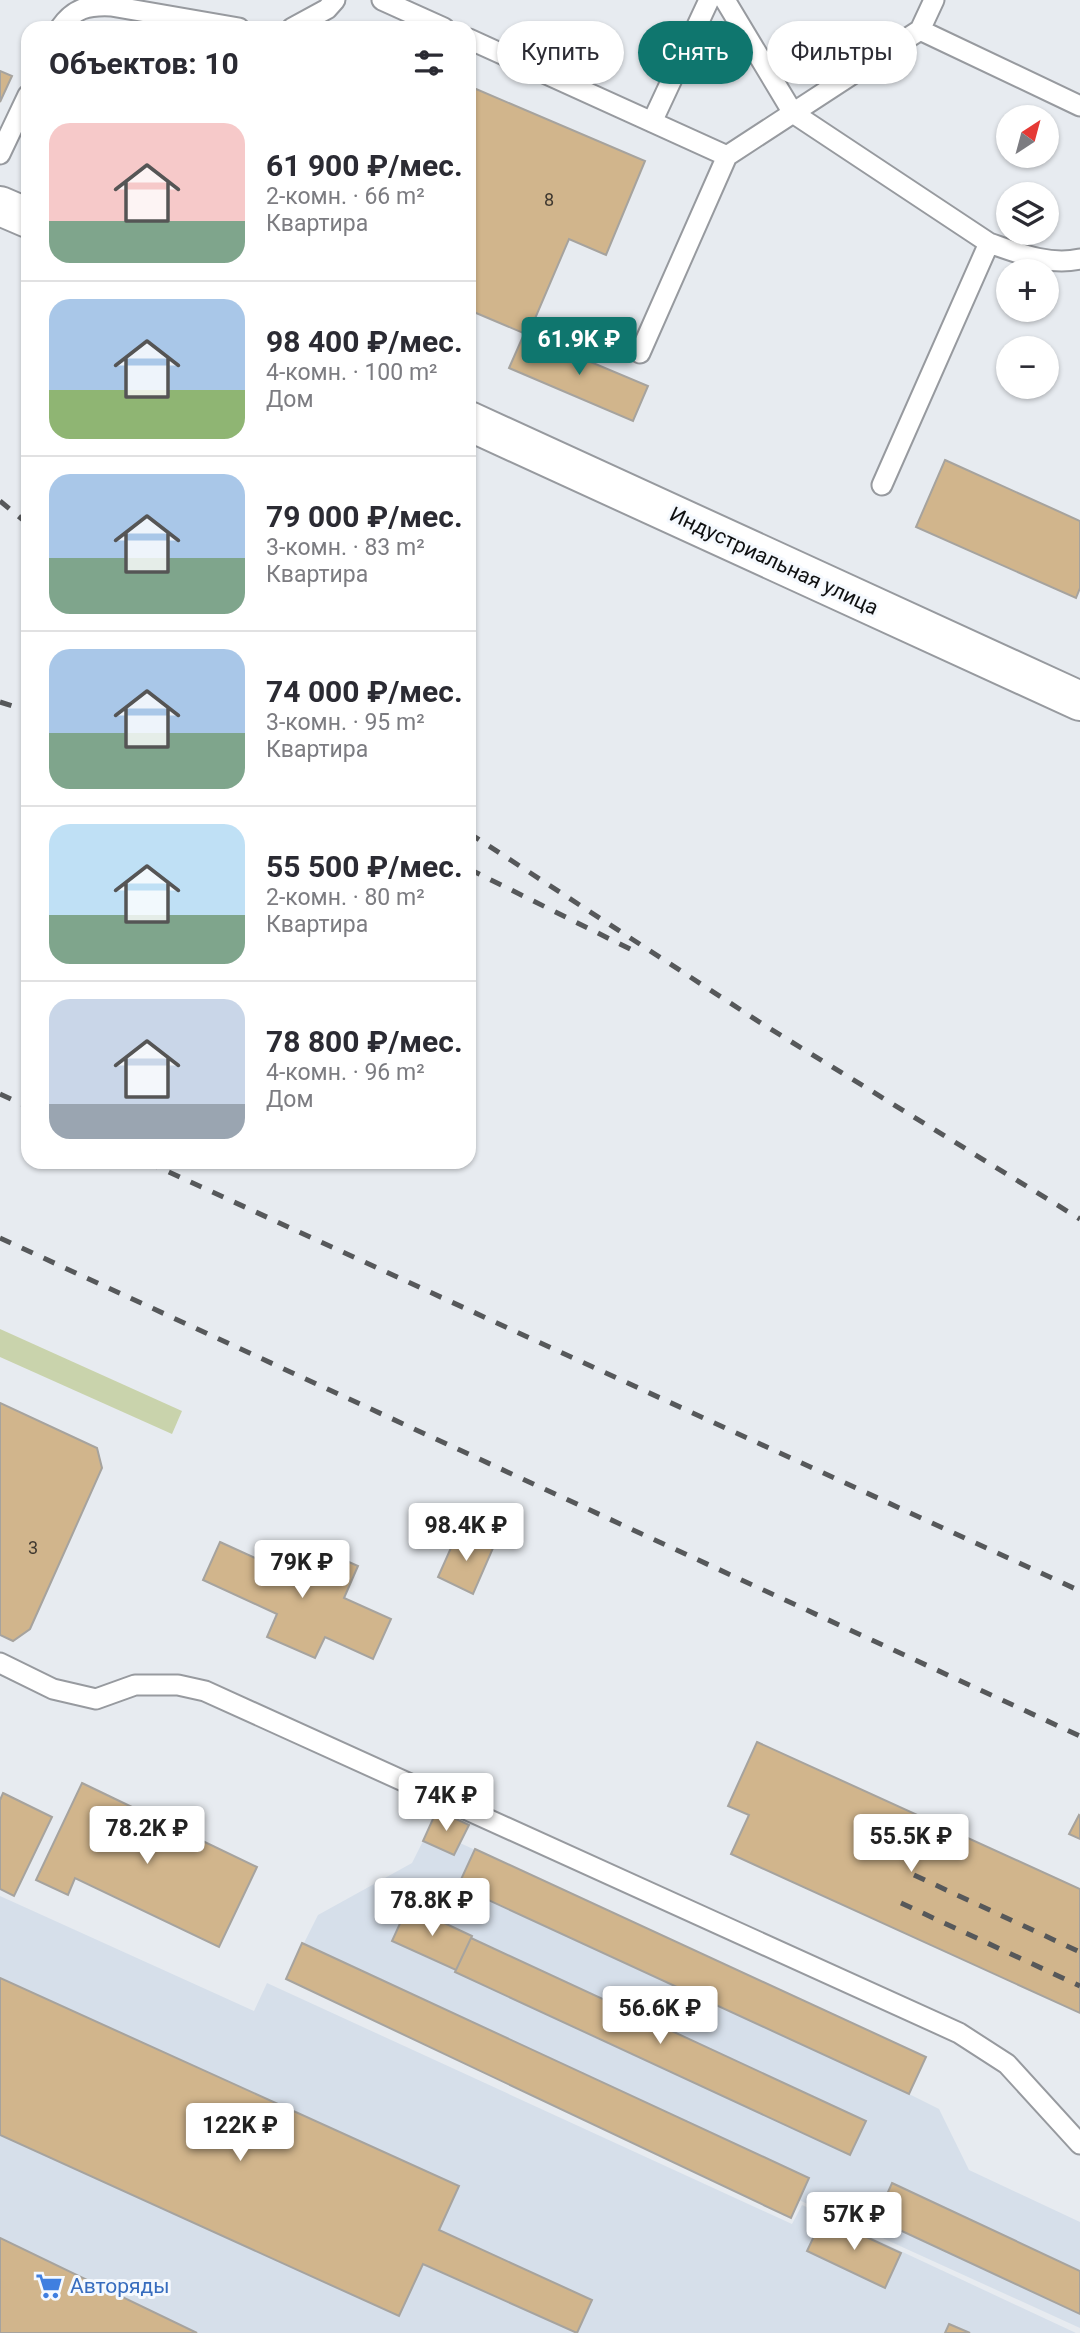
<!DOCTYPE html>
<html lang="ru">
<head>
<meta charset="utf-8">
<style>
  :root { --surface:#fff; --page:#f7f7f7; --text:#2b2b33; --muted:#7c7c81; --line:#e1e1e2; --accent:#0f766e }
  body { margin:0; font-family:Roboto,sans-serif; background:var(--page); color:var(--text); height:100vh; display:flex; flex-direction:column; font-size:26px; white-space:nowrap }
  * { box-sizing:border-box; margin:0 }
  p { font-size:23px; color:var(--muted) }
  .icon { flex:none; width:38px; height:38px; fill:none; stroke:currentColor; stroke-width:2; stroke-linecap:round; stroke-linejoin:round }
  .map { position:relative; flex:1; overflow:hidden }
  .details { position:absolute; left:21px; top:21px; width:455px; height:1148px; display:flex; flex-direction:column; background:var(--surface); border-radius:21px; box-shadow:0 2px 5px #0004 }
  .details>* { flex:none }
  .top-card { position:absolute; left:497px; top:21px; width:478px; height:63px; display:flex; gap:14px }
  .needle { width:46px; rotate:36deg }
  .controls { position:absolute; left:996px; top:105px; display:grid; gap:14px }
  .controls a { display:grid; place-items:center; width:63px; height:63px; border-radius:50%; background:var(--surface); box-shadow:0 2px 5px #0004; font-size:35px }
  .price { position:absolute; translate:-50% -60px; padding:0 16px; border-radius:7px; background:#fff; color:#222; font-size:23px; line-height:46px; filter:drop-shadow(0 2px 4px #0008) }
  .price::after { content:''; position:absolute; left:50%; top:42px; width:21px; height:16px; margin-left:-10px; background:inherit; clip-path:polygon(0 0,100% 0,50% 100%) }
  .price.selected { background:var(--accent); color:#fff }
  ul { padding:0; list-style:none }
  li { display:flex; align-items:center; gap:21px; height:175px; padding:0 28px }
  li+li { border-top:2px solid var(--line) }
  li span { display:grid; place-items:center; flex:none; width:196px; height:140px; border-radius:21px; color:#555 }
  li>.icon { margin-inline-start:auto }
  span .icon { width:84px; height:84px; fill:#fffc; stroke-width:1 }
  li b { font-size:30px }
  h2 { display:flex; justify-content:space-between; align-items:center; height:84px; padding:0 28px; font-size:30px }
  .chip { padding:0 24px; border-radius:32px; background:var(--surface); box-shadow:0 2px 5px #0004; font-size:24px; line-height:63px }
  .chip.selected { background:var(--accent); color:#fff }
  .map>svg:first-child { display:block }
</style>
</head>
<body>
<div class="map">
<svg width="1080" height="2333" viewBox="0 0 1080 2333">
  <rect width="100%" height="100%" fill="#e7ebf0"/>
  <!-- built -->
  <path fill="#d6dfea" d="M423,1841L454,1855L460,1843L926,2057L909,2094L939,2109L969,2170L1080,2222V2328L799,2200L286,1979L318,1915L412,1863Z
    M0,1896L254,2011L267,1983L792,2224L802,2205L1076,2333H0Z"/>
  <!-- green -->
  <path fill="#c9d3ac" d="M0,1329L182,1411L172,1434L0,1357Z"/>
  <!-- building -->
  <path fill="#d1b58c" stroke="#a6a39e" stroke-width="2" d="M0,71L12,76L0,102Z
    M469,86L645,161L606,255L569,239L528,335L469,310Z
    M524,334L648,386L633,421L509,368Z
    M945,460L1080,521V588L1076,598L916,527Z
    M0,1403L97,1448L102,1468L30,1629L13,1641L0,1635Z
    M458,1532L493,1548L473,1594L438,1577Z
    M220,1542L297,1577L311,1545L358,1566L344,1598L391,1619L373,1659L325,1637L315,1658L267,1637L277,1614L203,1580Z
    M757,1742L1080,1889V2013L731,1854L749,1815L728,1806Z
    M82,1783L257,1867L219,1947L75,1878L68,1895L36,1880Z
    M3,1793L52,1817L14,1896L0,1889V1800Z
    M437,1810L469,1825L454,1855L423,1841Z
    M1079,1815L1080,1816V1839L1069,1834Z
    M475,1849L926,2057L909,2094L458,1886Z
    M408,1906L472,1936L456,1970L392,1941Z
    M471,1938L866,2121L850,2155L455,1972Z
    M302,1943L809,2178L791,2218L286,1979Z
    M0,1978L459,2186L439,2230L592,2300L577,2333L423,2264L399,2316L0,2135Z
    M892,2183L1080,2271V2314L876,2219Z
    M823,2217L901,2253L885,2288L807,2251Z
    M0,2238L197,2333H0Z
    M949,2324L970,2333H945Z"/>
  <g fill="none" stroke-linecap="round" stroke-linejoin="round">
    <!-- lane casing -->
    <g stroke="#979a9f" stroke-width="23">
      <path id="lane" d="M382,0L444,28
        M725,0L793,113L989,243L882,485
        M60,28C74,8 88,5 111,6L239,28
        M292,28L327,9L335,0
        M920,30L1080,106
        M469,39L727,156
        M652,122L709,0
        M0,154L28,95
        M989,243C1018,253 1049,266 1080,259
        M640,353L727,156L920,30L934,0
        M0,1663L53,1689L96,1699L135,1685H178L205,1691L959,2033L1007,2064L1080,2144"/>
    </g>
    <!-- street casing -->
    <g stroke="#979a9f" stroke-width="42">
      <path id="street" d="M0,206L28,218
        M469,421L1080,701"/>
    </g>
    <!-- lane -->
    <use href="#lane" stroke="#fff" stroke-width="19"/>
    <!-- street -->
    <use href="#street" stroke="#fff" stroke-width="38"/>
    <!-- rail -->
    <path stroke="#56585a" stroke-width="5" stroke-dasharray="12 12" stroke-linecap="butt" d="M0,501L28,524
      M0,702L28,711
      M469,833L764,1025L1080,1219
      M469,869L636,952
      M0,1094L28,1107
      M147,1162L1080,1591
      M0,1238L1080,1736
      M914,1875L1080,1952
      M901,1903L1080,1986"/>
  </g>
  <!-- icons -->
  <defs>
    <g id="supermarket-bare" transform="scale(2.1)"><path d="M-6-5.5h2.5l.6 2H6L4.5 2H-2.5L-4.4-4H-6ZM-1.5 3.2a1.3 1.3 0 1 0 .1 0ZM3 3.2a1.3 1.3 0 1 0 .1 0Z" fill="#3f7fe0" stroke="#f5f9fe" stroke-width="2.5" paint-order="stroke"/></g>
  </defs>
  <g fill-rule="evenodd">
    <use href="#supermarket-bare" x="49" y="2286"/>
  </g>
  <g text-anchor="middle" stroke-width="6" stroke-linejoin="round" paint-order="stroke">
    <!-- number labels -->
    <g font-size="18" fill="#403930">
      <text x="549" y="206">8</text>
      <text x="33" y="1554">3</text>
    </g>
    <!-- street labels -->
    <g font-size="21" fill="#0f1011" stroke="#f5f9fe">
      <text transform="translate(774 561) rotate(25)" y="7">Индустриальная улица</text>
    </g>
    <!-- shop labels -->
    <g font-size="21" fill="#366cbe" stroke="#f5f9fe" text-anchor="start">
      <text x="70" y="2293">Авторяды</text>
    </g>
  </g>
</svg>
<div class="controls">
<a><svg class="needle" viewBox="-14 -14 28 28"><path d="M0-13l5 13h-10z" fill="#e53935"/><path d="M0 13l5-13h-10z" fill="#7c7c81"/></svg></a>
<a><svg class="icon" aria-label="layers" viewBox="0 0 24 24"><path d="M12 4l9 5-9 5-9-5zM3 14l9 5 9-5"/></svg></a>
<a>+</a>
<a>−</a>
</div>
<b class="price selected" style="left:579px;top:377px">61.9K ₽</b>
<b class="price" style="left:466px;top:1563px">98.4K ₽</b>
<b class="price" style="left:302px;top:1600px">79K ₽</b>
<b class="price" style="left:446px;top:1833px">74K ₽</b>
<b class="price" style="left:147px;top:1866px">78.2K ₽</b>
<b class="price" style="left:911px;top:1874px">55.5K ₽</b>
<b class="price" style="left:432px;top:1938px">78.8K ₽</b>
<b class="price" style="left:660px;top:2046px">56.6K ₽</b>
<b class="price" style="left:240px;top:2163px">122K ₽</b>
<b class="price" style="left:854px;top:2252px">57K ₽</b>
<div class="top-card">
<a class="chip">Купить</a>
<a class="chip selected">Снять</a>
<a class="chip">Фильтры</a>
</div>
<section class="details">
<h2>Объектов: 10<svg class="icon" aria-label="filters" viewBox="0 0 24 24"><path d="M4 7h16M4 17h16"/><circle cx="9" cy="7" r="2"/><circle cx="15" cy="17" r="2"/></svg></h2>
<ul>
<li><span style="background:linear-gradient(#f6c9c9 70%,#7fa58c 0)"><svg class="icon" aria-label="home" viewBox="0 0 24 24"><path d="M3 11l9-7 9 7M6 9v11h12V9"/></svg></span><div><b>61 900 ₽/мес.</b><p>2-комн. · 66 m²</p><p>Квартира</p></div></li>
<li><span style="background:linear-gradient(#a9c7e8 65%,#8fb573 0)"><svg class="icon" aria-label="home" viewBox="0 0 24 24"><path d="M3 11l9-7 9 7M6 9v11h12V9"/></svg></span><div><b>98 400 ₽/мес.</b><p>4-комн. · 100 m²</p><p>Дом</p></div></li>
<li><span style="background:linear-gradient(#a9c7e8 60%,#7fa58c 0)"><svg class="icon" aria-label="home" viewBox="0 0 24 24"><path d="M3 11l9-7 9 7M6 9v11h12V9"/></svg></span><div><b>79 000 ₽/мес.</b><p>3-комн. · 83 m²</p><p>Квартира</p></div></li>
<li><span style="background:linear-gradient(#a9c7e8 60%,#7fa58c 0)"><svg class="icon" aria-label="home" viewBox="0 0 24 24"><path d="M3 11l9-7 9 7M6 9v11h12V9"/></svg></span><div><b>74 000 ₽/мес.</b><p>3-комн. · 95 m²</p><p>Квартира</p></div></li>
<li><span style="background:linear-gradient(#bfe0f5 65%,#7fa58c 0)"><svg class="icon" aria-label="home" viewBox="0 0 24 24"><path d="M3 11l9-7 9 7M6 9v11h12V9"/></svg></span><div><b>55 500 ₽/мес.</b><p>2-комн. · 80 m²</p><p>Квартира</p></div></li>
<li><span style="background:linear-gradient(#c9d6e8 75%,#9aa5b1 0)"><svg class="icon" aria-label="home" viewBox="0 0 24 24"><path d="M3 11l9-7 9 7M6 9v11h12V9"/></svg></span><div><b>78 800 ₽/мес.</b><p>4-комн. · 96 m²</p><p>Дом</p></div></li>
</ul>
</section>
</div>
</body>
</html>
